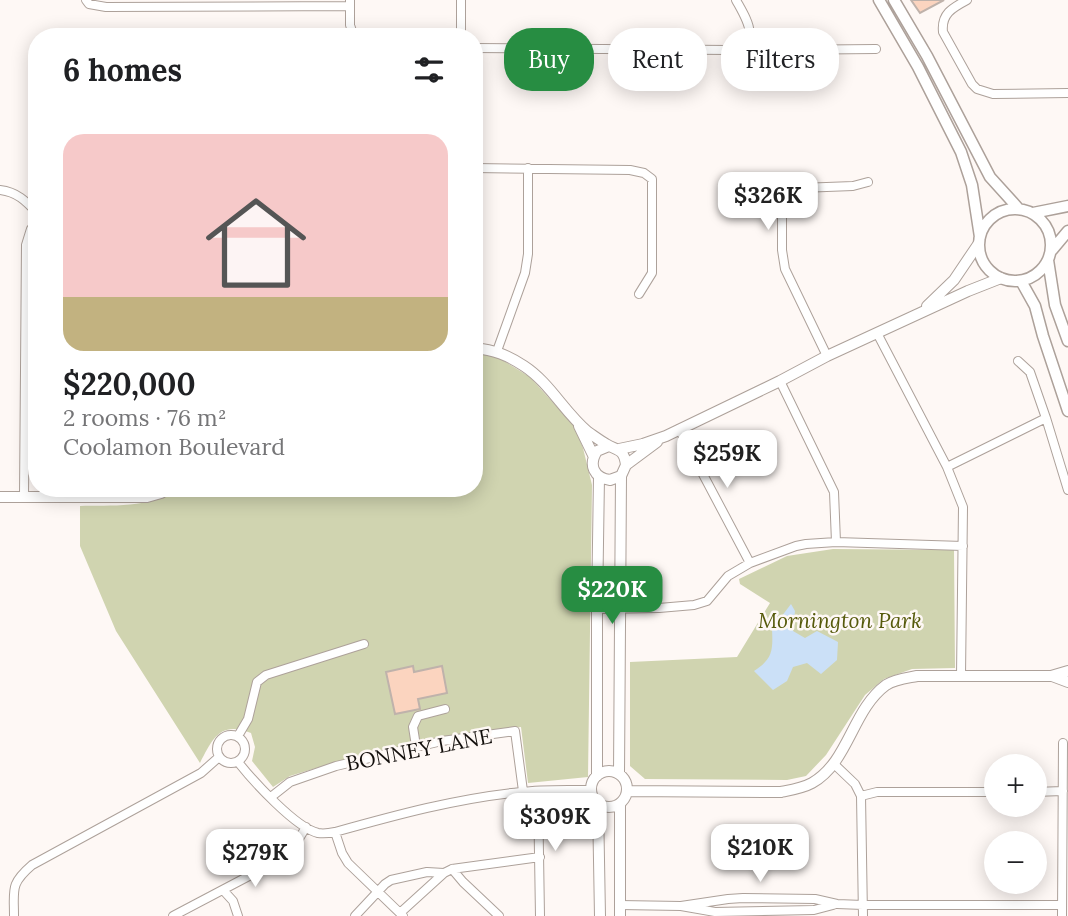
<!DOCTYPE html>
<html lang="en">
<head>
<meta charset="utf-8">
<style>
  :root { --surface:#fff; --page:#f2f2f2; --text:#202124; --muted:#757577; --accent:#278d42 }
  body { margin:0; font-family:Lora,serif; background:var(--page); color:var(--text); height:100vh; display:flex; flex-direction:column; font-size:26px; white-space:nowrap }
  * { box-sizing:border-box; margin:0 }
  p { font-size:23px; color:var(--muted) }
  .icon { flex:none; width:38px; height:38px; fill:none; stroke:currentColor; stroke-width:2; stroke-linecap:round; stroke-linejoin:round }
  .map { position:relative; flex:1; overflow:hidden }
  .drawer { position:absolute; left:28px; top:28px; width:455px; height:469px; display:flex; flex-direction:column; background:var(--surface); border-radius:28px; box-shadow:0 4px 18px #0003 }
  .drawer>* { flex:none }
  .guide { position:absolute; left:504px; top:28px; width:458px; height:63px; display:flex; gap:14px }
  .tools { position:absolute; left:984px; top:754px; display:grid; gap:14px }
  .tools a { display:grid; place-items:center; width:63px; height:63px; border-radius:50%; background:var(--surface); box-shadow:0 4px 18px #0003; font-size:35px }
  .price { position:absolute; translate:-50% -60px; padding:0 16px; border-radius:14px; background:#fff; color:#222; font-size:23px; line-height:46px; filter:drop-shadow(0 2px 4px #0008) }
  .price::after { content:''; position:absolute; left:50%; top:42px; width:21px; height:16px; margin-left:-10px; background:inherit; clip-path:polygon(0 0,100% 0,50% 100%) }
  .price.active { background:var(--accent); color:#fff }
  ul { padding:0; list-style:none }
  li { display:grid; align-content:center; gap:14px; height:371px; padding:0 35px }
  li span { display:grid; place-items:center; height:217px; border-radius:21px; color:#555 }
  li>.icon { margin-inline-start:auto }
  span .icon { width:126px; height:126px; fill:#fffc; stroke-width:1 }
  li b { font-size:30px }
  h2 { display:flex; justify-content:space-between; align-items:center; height:84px; padding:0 35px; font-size:30px }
  .pill { padding:0 24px; border-radius:28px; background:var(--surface); box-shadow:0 4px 18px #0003; font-size:24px; line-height:63px }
  .pill.active { background:var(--accent); color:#fff }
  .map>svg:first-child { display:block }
</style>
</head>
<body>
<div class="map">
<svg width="1068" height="916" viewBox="0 0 1068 916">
  <rect width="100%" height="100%" fill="#fef8f5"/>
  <!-- green -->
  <path fill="#d0d4b0" d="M474,353L496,356L530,377L575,427L583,448L592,485L588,777L528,783L521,727L443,738L339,761L290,776L273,787L252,761L255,747L251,733C220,721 213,738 200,763L116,631L80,546V506C108,505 154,509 175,488H474Z
    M833,549L954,550L955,668L912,669L884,679L865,695L826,755L806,776L787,780L645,779L630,766V662L737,657L770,603L740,584L739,579L787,556Z"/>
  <!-- water -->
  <path fill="#cbe0f7" d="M791,604L795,611L793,631L805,638L817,631L838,642L837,660L821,674L807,663L793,667L787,681L773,690L754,671C773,659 773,650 772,629Z"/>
  <!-- building -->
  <path fill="#fbd4bf" stroke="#bfb2ab" stroke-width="2" d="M911,0H944L920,13Z
    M413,666L414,672L442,666L447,693L418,699L420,709L395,714L386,672Z"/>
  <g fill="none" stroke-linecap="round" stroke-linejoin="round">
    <!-- minor casing -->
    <g stroke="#ada19a" stroke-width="10">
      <path id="minor" d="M86,0L89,4L106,7L350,6
        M350,0V25L354,37
        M461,0V37
        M967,0C952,8 941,14 943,32L972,84L977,89L993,94L1068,93
        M748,40L763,48L771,50L876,49
        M474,48L729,50C763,43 747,20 736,0
        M474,168L630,170L644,173L652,179V273L639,294
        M0,190C17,192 26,201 37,213
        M877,333L947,467L963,507L961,676
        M497,351L525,273L528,254V168
        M827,356L785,269L782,250V210L787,195L800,188L853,186L868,182
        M1018,361L1030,372L1046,418L1068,490
        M780,381L834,492L836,542
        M679,429L750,563
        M947,467L1046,418
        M24,497L26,245L31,229L37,222
        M597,609L659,608L694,605L707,601L728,576L750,563L796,546L806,544L836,542L963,546
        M217 749a14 14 0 1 1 28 0a14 14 0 1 1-28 0Z
        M238,736L248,719L257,682L266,675L364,644
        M416,746L413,727L418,716L445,709
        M238,762C253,781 296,828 318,833C324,834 330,833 335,832C396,815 458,798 521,792C544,789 568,790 591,790
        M834,764L855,784L861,796L863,916
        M538,791L540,916
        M1034,792L1063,791
        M861,796L877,792H996
        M271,797L290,782L336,766L442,741L515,731L523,791
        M335,832L342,853L348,863L403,916
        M452,869L463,882L499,916
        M223,890L233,901L238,916
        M620,905L681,906L715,912L814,910L833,905
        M681,906L728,899L743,898L815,899L837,904L863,905H1062
        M400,913L444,873
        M14,916C14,889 10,884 32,865L201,773L219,757
        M173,916L283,858L294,847L306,827
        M355,916L385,884L391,880L427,872L444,873L452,869L540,857
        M1062,916L1063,743"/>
    </g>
    <!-- tertiary casing -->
    <g stroke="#ada19a" stroke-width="12">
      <path id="tertiary" d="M927,306L954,280L979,243
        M474,348C495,350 507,355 524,366C550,383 564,412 588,432C594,436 599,440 606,444C617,451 624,448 626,465L621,476L610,480C594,478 588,465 597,451L609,446
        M579,426L594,457
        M619,449L643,444L666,436L780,381L827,356L968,291L1001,278
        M626,465L657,442
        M0,497H147L161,493L168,488
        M1052,676L1068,682
        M591 789a18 18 0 1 1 36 0a18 18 0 1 1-36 0Z
        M619,774L621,476
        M597,776V609L599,477
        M627,791L781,792C791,790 803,788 812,783C849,762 852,710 886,685C895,679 907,678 917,676H1051L1068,671
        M598,804L600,916
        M620,916V804"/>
    </g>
    <!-- secondary casing -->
    <g stroke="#ada19a" stroke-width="13">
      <path id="secondary" d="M879,0L918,67L961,152L972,185L980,237
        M894,0L927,56L990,177L1018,208
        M979 245a36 36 0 1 1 72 0a36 36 0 1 1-72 0Z
        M1033,213L1068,206
        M1052,250L1068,231
        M1048,260L1055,305L1068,341
        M1021,281L1035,306L1043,336L1068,411"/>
    </g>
    <!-- minor -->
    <use href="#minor" stroke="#fff" stroke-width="8"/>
    <!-- tertiary -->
    <use href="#tertiary" stroke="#fff" stroke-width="10"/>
    <!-- secondary -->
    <use href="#secondary" stroke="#fff" stroke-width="10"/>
  </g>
  <g text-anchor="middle" stroke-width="5" stroke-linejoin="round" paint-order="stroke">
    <!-- park labels -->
    <g font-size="21" font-style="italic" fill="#565a0b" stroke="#fef8f5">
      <text x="840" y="628">Mornington Park</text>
    </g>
    <!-- street labels -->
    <g font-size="21" fill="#120e0b" stroke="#fef8f5">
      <text transform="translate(419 750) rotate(-11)" y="7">BONNEY LANE</text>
    </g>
  </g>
</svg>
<div class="tools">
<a>+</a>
<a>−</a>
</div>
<b class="price" style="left:768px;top:232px">$326K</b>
<b class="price" style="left:727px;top:490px">$259K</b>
<b class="price active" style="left:612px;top:626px">$220K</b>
<b class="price" style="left:555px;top:853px">$309K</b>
<b class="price" style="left:760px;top:884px">$210K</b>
<b class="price" style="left:255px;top:889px">$279K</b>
<div class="guide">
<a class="pill active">Buy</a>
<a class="pill">Rent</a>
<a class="pill">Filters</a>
</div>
<section class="drawer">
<h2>6 homes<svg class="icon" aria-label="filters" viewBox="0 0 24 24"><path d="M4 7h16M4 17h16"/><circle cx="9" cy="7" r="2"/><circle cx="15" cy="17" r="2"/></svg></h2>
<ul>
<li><span style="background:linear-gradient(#f6c9c9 75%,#c2b280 0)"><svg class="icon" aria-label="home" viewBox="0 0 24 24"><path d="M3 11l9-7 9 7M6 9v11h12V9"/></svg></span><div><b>$220,000</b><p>2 rooms · 76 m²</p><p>Coolamon Boulevard</p></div></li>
</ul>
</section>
</div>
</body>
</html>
